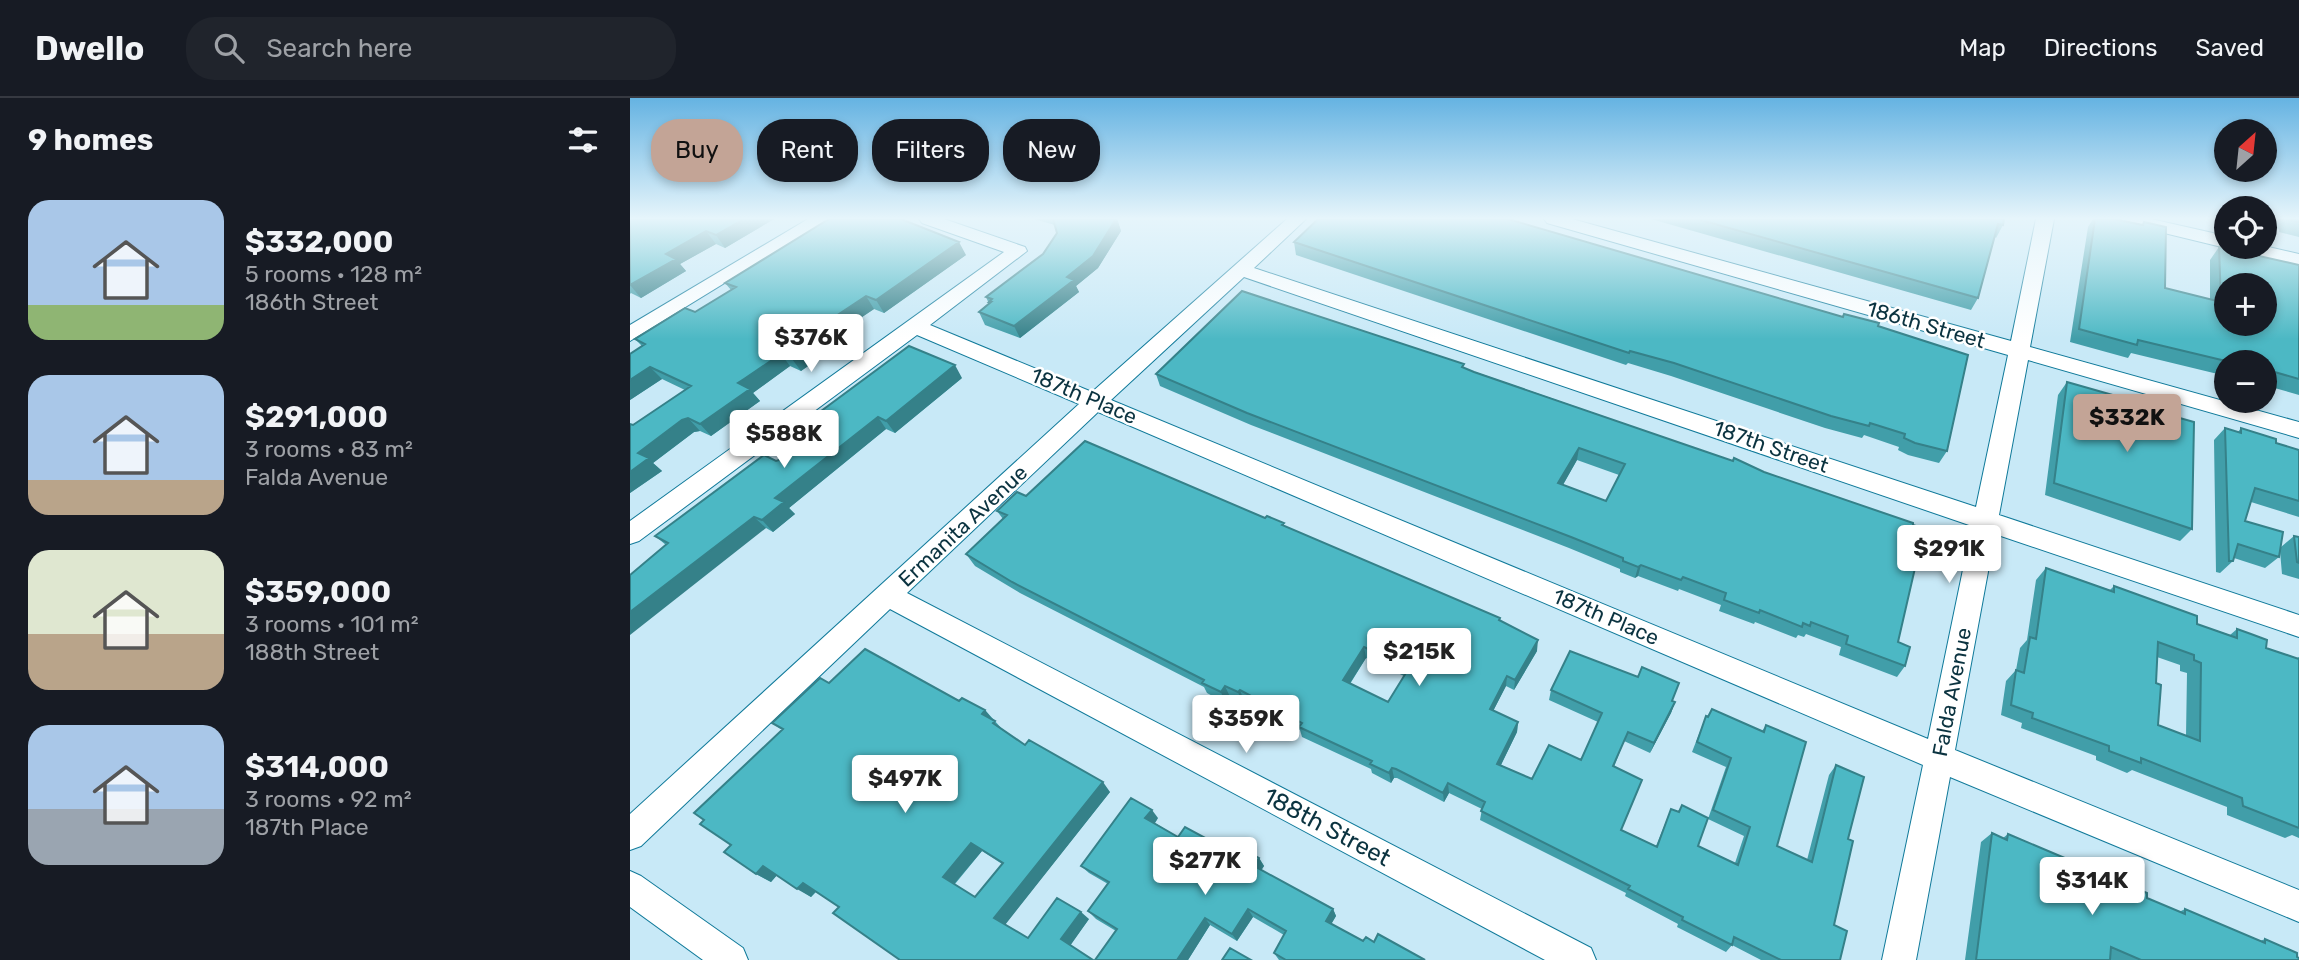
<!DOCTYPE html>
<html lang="en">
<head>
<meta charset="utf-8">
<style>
  :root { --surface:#171b24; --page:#20242c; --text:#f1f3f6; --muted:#9ea1a6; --line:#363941; --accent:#c3a496 }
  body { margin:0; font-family:Rubik,sans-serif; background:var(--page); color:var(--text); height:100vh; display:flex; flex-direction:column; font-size:26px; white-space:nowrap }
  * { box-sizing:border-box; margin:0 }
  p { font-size:23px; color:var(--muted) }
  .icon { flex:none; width:38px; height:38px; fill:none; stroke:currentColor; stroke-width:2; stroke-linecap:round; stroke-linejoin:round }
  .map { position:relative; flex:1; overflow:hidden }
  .drawer { display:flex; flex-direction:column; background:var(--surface); width:630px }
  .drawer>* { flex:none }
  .hud { position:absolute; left:21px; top:21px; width:665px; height:63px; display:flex; gap:14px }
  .needle { width:46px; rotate:27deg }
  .buttons { position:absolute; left:1584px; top:21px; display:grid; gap:14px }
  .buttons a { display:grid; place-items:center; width:63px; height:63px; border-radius:50%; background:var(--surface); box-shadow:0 4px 10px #0003; font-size:35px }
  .price { position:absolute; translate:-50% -60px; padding:0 16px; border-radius:7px; background:#fff; color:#222; font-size:23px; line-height:46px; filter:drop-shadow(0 2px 4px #0008) }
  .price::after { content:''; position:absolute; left:50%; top:42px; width:21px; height:16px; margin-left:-10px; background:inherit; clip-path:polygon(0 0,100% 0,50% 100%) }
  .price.current { background:var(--accent); color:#111 }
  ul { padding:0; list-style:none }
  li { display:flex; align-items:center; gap:21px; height:175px; padding:0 28px }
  li span { display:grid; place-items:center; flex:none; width:196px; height:140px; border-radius:21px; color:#555 }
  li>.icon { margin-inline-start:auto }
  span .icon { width:84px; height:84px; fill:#fffc; stroke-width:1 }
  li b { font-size:30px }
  h2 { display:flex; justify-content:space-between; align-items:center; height:84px; padding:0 28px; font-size:30px }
  .tag { padding:0 24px; border-radius:28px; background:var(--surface); box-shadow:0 4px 10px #0003; font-size:24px; line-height:63px }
  .tag.current { background:var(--accent); color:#111 }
  header { display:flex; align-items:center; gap:42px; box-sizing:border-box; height:98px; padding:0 35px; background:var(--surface); border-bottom:2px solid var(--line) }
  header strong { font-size:33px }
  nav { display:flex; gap:38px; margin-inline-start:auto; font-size:24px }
  .search { width:490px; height:63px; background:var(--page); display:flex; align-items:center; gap:18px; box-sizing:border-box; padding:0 24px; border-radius:28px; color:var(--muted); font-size:26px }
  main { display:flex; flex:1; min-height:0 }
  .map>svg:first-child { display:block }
</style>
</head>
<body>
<header>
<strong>Dwello</strong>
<div class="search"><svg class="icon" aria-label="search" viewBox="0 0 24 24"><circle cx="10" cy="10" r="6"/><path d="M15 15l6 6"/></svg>Search here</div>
<nav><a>Map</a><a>Directions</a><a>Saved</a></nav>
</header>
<main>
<section class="drawer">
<h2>9 homes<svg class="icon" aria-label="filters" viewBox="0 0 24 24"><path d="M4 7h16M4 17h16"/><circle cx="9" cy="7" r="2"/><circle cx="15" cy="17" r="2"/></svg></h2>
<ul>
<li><span style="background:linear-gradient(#a9c7e8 75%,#8fb573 0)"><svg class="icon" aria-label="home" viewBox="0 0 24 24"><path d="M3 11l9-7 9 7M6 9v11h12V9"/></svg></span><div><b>$332,000</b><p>5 rooms · 128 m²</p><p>186th Street</p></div></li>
<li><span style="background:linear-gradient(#a9c7e8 75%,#b9a48a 0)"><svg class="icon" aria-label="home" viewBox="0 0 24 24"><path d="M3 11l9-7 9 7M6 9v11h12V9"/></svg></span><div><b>$291,000</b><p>3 rooms · 83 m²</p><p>Falda Avenue</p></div></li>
<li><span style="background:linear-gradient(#dfe7d0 60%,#b9a48a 0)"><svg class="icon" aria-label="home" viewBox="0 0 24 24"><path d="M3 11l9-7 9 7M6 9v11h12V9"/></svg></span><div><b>$359,000</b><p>3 rooms · 101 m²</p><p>188th Street</p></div></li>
<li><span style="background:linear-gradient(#a9c7e8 60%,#9aa5b1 0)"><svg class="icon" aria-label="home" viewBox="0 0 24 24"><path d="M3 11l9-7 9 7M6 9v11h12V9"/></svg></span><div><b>$314,000</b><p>3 rooms · 92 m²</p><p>187th Place</p></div></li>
</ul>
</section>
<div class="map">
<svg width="1669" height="862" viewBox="0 0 1669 862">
  <rect width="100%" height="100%" fill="#c8e9f7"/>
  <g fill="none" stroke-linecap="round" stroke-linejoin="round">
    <!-- minor casing -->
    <g stroke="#107a9a" stroke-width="2">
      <path id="minor" d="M178,121H199L0,243V227Z
        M289,121H314L395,149L397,153L300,227L462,294L657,121H676L624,170L1346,409L1378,257L917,125L914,121H942L1381,243L1406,121H1424L1400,249L1669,324V340L1398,262L1369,417L1669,517V539L1365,436L1325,652L1669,792V824L1320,679L1286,862H1252L1293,667L468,314L277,495L961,850L966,862H915L260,511L11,748L0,752V716L449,306L287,237L9,443L0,446V423L374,154L292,125ZM614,179L1342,428L1298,641L481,302Z
        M1490,121H1521L1596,138V149H1599L1596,150L1493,125Z
        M1634,148L1669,156V168L1609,153L1607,149Z
        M0,773L11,778L113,850L118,862H73L0,809Z"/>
    </g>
    <!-- minor -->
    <use href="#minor" fill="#fff" fill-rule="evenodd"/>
  </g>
  <!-- wall -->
  <path fill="#419ea9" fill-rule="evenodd" d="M0,121H144L95,150L86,146L50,166L56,173L11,200L1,195L0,196Z
    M404,121H487L491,133L468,170L446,188L449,194L390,240L355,227L349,214L359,206L356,199L413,156L427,135L425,127Z
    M1021,121H1374L1373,127L1366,140L1365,139L1348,200L1341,212Z
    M1463,121H1484L1512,127L1514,124L1535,190L1580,202V162L1589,149L1669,167V297L1634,287V264H1596V278L1501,255L1498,260L1440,244L1458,129Z
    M1644,121H1669V139L1649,134V131L1644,130Z
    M664,144L1213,219L1248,228L1317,353L1309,365L1278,357L1268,352L1269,349L1234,337L1232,340L1195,330L1041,278L998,265L996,267L666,157Z
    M336,157L254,215L244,211L211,233L216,241L171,273L160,268L124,294L123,295L130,303L81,338L70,333L64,334L23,365L32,373L0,395L3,327L55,292L32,281L0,302L12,248L5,241L65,214L101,192L95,185Z
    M834,270L1068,351L1268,544L1275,568L1267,579L1209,557L1211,549L1176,536L1174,539L1168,537L1166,540L1125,524L1124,526L1089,513L1091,507L1049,491L1048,493L1008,478L1005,480L990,474V471L939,450L621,327L530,288L526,276ZM947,362L989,377L976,403L933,387Z
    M332,280L265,335L256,331L159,410L165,416L143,434L136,430L36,447L25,438L146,363L152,361L189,334L179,322Z
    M1437,284L1562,431L1550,443L1415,397L1428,297Z
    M1595,330L1608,334L1611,330L1646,345L1669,352V419L1621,404L1615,423L1651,449L1664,438L1669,439V481L1652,476L1650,453L1649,459L1635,470L1604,460L1603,463L1590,475L1586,474L1584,342Z
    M396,398L635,420L654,425V428L870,520V522L907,553L884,592L876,588L863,613L888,624L887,634L871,667L902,681L951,662L968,624L919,602L921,592L1042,603L1045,604L1041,615L1020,655L994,643L984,669L992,732L1026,748L1041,711L1048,714L1052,707L1068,748L1105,765L1114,738L1078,721L1096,669L1062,654L1076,618L1132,633L1136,627L1147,748L1177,762L1199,677L1206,667L1218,741L1204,827L1210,862H1131L1102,847L1096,854L1047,829L1048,826L995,798L996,795L850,722L852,711L819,695L814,704L767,680H764L761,685L742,675L741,671L672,639L670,632L614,603L612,605L600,599L595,605L577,595L574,589L390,495L345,468L336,456L373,421L367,413ZM736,560L774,578L758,604L720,586Z
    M1416,470L1480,492L1484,488L1567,526L1600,537L1607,531L1636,550L1667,560L1669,559V740L1662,737L1655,740L1597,717V709L1502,672L1497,675L1466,662V658L1391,630L1392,625L1371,617L1376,583L1386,572L1390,550L1397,542L1406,482ZM1527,559L1550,567V573L1557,575L1556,638L1528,627L1526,585Z
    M199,585L355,612L373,632L395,647L480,694L375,826L398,840L459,821L440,847L209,809L186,794L181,799L147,777L141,784L126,776L101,747L152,632L142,625ZM352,753L372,766L345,799L325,786Z
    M528,720L525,725L548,739L603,755L629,760L634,768L631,772L703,811L706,818L701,826L733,843L744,844L795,862H649L644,855L654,837L623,819L607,843L580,827L558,862H465L486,833L466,821L458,813L478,786L459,775L451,768Z
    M1362,735L1373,740L1378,736L1436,772L1469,786L1480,780L1517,800L1549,814L1555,811L1630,843L1635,841L1667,859L1669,862H1335L1351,744Z"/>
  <!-- shaded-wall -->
  <path fill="#358189" d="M114,121H144L95,150L86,137Z
    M487,121L491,133L468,170L446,188L449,194L390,240L384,228L437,179Z
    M76,133L86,146L50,166L56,173L11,200L0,187L36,156Z
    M329,144L336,157L254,215L246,202Z
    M236,198L244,211L211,233L216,241L171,273L162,261L197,224Z
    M151,256L160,268L123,295L130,303L81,338L70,326L108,285Z
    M325,267L332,280L265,335L256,323Z
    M20,269L32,281L0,302V282Z
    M248,319L256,331L159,410L165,416L143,434L132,422L145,400Z
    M58,320L70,333L64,334L23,365L32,373L0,395V374L8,355L52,322Z
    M949,350L947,362L927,397L928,385Z
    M124,419L136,430L0,537V514Z
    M1011,467L1008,478L1005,480L1008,469Z
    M908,542L907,553L884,592L885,582Z
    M734,549L736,560L715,593L713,582Z
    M877,578L876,588L859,621L860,611Z
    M595,588L600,599L595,605L591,594Z
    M610,592L614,603L612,605L608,594Z
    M1045,604L1041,615L1020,655L1024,645Z
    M355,612L364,623L352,616Z
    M888,624L887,634L867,675V666Z
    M762,670L764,680L761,685L759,675Z
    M473,684L480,694L375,827L364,820Z
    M818,685L819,695L814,704L813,695Z
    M522,712L528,720L522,729L515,720Z
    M341,745L352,753L324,786L313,779Z
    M629,760L634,768L629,776L624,768Z
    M133,768L148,776L141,784L126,776Z
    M173,785L187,792L181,799L167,791Z
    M618,811L623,819L607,843L602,836Z
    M703,811L706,818L699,830L696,823Z
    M451,814L459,821L440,848L431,841Z
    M575,820L580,827L558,862H547Z"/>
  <!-- building -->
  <path fill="#4cb8c4" stroke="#358189" stroke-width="2" fill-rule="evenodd" d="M0,121H114L86,137L76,133L36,156L46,161L0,187Z
    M199,121H271L329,144L246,202L236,198L197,224L208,228L162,261L151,256L114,281L108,285L120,291L70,326L58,320L52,322L8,355L19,360L0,374V326L3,327L61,288L20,269L0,282V256L15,246L5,241L55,210L65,214L106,189L95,185Z
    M423,121H486L463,158L437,179L444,182L384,228L349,214L361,204H359L362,201L356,199L413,156L427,135Z
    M688,121H878L1213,219L1214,216L1249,225L1248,228L1338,257L1317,353L1285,345L1274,340L1275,336L1240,325L1239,328L1201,318L1044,265L1000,253L999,255L664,144Z
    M1067,121H1374L1373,127L1368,126L1348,200Z
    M1465,121H1484L1513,127L1514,124L1536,129L1535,190L1591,204L1589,149L1669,167V281L1634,271V264H1600L1508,242L1507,247L1449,231ZM1596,187H1634V226H1596Z
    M1659,121H1669V124L1659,122Z
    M612,193L834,266L832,269L844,274L1068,351L1103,363L1104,360L1134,374L1283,425V427L1294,431L1268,544L1280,549L1275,568L1216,546L1218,538L1181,524L1180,528L1173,525L1172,529L1130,512L1129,515L1094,502L1096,495L1053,479L1051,482L1011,467L1008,469L993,463V460L941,439L617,315L526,276ZM949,350L995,366L976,403L928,385Z
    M279,248L325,267L256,323L248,319L145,400L154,404L132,422L124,419L0,514V477L38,445L25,438L134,357L146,363L152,361L190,333L188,332L193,328L179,322Z
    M1437,284L1532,311V315L1564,324L1562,431L1424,385Z
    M1595,330L1611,335V330L1646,341V345L1669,352V403L1625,390L1615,423L1653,434L1649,459L1608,446L1603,463H1599Z
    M455,343L635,420L637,418L654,425L652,427L870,520L869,522L908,542L885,582L877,578L860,611L888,624L867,666L902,681L919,647L951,662L972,615L921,592L940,553L1008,579L1012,569L1049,585L1042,603L1045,604L1024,645L998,634L983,668L1012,682L991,732L1027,749L1041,711L1049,714L1052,707L1078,720L1068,748L1108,767L1120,729L1083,712L1101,660L1067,644L1076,618L1078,619L1082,611L1134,634L1136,627L1176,644L1147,748L1182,764L1206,667L1234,679L1218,741L1223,743L1204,827L1217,833L1210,862H1151L1104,839L1102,847L1052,822L1053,819L998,791L1000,788L851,713L855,704L818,685L813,695L766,671L762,670L759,675L740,666L742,663L669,629L672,625L610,592L608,594L595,588L591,594L572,585L574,582L382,484L336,456L377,417L367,413L387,394L396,398ZM734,549L779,570L758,604L713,582Z
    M1664,438L1669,439V465L1667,464Z
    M1416,470L1484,494V488L1567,518V526L1607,540V531L1621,536L1637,542L1636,550L1669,561V730L1613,708L1612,700L1511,660V665L1479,653V648L1402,620L1403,615L1381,607L1386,572L1394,575L1400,539L1406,541ZM1528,544L1564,557V562L1571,565L1570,643L1528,627L1531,587L1526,585Z
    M235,551L329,603L332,600L355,612L352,616L365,623L363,625L395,647L399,642L473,684L364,820L398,840L427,800L451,814L431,841L463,862H270L203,815L209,809L173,785L167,791L133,768L126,776L94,754L101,747L70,726L74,722L64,715L153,631L142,625L190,580L199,585ZM341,745L373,765L345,799L313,779Z
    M501,700L522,712L515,720L548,739L555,729L603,755L608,748L629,760L624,768L703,811L696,823L733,843L736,839L744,844L748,836L795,862H656L644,855L656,833L618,811L602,836L575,820L547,862H465L487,831L458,813L479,784L451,768Z
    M1362,735L1377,742L1378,736L1437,761L1436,772L1480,791V780L1517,795V800L1555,816V811L1635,845V841L1667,855V859L1669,860V862H1511L1481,849L1480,862H1346Z
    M600,850L621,862H592Z"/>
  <!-- sky -->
  <linearGradient id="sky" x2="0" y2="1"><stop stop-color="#65b3e2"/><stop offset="0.5" stop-color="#e6f5fb"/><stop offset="1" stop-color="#e6f5fb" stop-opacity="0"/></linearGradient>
  <rect width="1669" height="241" fill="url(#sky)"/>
  <g text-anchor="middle" stroke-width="5" stroke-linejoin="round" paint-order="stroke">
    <!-- street labels -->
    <g font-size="21" fill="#0b3340" stroke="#fff">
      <text transform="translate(1296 227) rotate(16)" y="7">186th Street</text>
      <text transform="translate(454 298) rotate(23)" y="7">187th Place</text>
      <text transform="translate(1141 349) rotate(19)" y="7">187th Street</text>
      <text transform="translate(333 428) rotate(-43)" y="7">Ermanita Avenue</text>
      <text transform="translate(976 519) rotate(23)" y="7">187th Place</text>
      <text transform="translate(1322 594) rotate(-79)" y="7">Falda Avenue</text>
    </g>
    <!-- near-street labels -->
    <g font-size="24" fill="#0b3340" stroke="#fff">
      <text transform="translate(697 729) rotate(28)" y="8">188th Street</text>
    </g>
  </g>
</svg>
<div class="buttons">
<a><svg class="needle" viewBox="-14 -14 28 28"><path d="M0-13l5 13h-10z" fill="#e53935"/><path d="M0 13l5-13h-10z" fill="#9ea1a6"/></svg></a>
<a><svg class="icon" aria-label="locate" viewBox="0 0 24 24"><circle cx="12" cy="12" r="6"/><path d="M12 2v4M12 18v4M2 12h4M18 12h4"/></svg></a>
<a>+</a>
<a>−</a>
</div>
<b class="price" style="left:181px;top:276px">$376K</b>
<b class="price current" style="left:1497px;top:356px">$332K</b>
<b class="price" style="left:154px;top:372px">$588K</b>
<b class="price" style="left:1319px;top:487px">$291K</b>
<b class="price" style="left:789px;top:590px">$215K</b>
<b class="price" style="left:616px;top:657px">$359K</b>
<b class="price" style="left:275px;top:717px">$497K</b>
<b class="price" style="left:575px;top:799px">$277K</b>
<b class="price" style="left:1462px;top:819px">$314K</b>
<div class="hud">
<a class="tag current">Buy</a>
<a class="tag">Rent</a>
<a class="tag">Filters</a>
<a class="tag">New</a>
</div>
</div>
</main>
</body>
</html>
